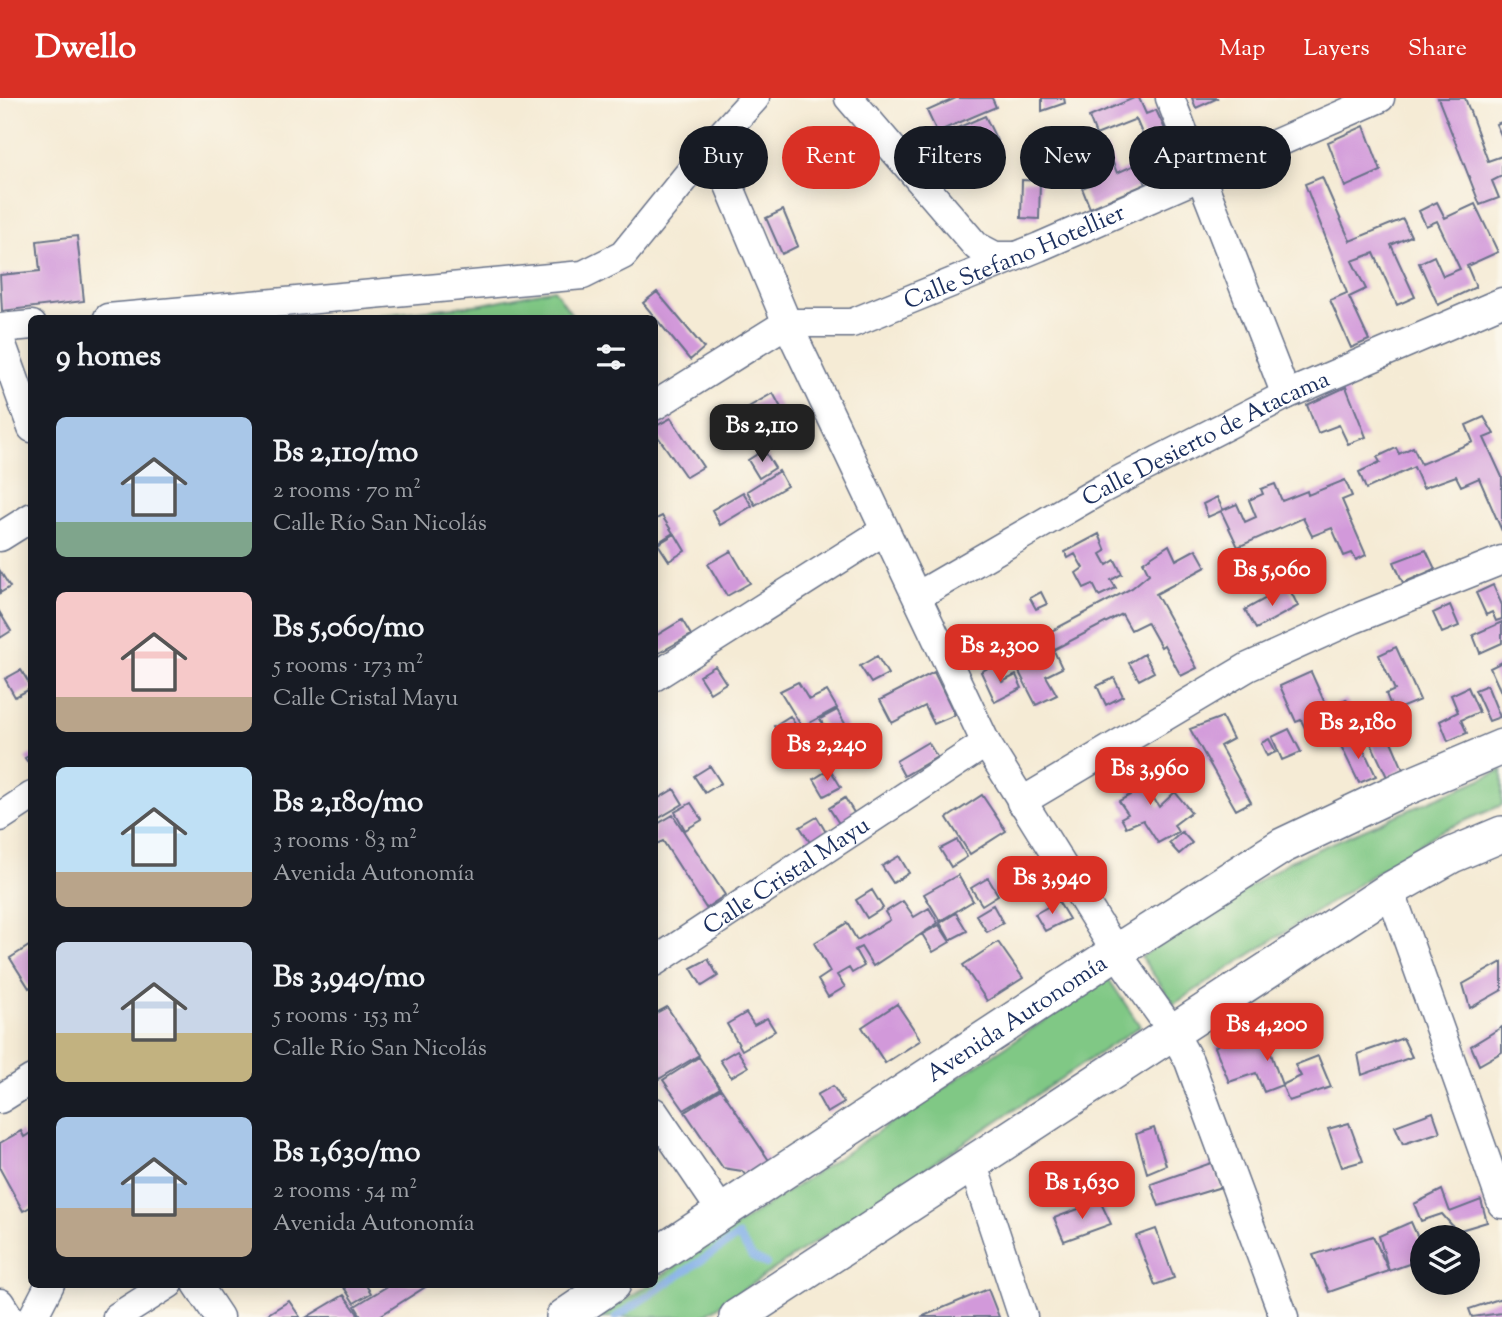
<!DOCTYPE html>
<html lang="en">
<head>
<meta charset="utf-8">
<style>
  :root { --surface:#171b24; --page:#242831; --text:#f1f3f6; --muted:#9ea1a6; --accent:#d93025 }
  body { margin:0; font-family:"Sorts Mill Goudy",serif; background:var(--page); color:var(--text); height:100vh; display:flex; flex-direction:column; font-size:26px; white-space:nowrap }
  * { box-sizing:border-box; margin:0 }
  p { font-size:23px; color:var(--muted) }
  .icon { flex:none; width:38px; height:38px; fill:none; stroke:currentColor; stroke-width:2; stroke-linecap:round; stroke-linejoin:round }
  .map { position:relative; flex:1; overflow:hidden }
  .details { position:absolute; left:28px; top:217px; width:630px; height:973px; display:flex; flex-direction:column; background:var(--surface); border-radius:10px; box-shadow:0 4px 18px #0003 }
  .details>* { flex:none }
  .hud { position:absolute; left:679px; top:28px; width:665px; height:63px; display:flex; gap:14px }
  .controls { position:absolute; left:1410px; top:1127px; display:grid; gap:14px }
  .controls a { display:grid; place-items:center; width:70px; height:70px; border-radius:50%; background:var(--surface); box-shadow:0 4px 18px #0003; font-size:35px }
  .price { position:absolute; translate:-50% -60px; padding:0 16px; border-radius:14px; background:var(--accent); color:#fff; font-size:23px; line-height:46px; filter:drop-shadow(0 2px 4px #0008) }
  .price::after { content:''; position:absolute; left:50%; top:42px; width:21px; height:16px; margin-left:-10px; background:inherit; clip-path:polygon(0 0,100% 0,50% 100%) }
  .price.active { background:#222; color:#fff }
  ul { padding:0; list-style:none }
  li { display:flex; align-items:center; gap:21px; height:175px; padding:0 28px }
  li span { display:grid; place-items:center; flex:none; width:196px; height:140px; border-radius:10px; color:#555 }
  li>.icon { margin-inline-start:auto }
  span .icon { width:84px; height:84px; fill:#fffc; stroke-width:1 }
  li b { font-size:30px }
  h2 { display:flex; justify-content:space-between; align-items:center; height:84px; padding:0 28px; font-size:30px }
  .pill { padding:0 24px; border-radius:32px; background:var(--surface); box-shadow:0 4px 18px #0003; font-size:24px; line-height:63px }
  .pill.active { background:var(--accent); color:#fff }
  header { display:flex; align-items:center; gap:42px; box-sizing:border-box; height:98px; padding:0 35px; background:var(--accent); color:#fff }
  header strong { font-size:33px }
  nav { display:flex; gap:38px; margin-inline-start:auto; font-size:24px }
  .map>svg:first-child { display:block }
</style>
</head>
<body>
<header>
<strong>Dwello</strong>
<nav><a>Map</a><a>Layers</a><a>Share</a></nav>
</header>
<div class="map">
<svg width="1502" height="1219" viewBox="0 0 1502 1219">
  <rect width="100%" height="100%" fill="#fbf7ec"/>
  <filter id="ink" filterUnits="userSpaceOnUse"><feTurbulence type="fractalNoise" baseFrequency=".0143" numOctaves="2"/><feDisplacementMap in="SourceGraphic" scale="14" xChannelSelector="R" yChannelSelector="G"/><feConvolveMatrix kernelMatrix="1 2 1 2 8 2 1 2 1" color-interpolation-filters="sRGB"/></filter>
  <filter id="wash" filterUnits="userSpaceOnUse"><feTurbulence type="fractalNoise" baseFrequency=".00686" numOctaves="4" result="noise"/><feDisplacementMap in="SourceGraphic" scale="28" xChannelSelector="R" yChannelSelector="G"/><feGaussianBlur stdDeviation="1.57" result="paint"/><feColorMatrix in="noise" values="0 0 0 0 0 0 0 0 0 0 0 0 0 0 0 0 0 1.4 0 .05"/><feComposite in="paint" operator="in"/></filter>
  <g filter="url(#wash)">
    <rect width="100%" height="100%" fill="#f5ebd5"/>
    <!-- green -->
    <path fill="#80c885" stroke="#4e7c72" stroke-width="2" d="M554,191L574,220H356L483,206Z
      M1502,672V707L1439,734L1174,906L1141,859L1290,763Z
      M1108,880L1140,928L702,1219H599L648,1187L654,1186L655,1182Z"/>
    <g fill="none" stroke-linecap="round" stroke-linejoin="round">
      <!-- stream -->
      <path stroke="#7cace7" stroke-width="8" d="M616,1219L738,1138L752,1159L766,1166"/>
    </g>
    <g id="blocks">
      <!-- building -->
      <path fill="#d299da" d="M956,0H992L996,9L937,34L927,13Z
        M1042,0H1064L1065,5L1042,13Z
        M1134,0H1139L1146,16L1156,12L1165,31L1144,40L1136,21L1096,37L1089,19Z
        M1192,0H1218L1196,10Z
        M1438,0H1465L1488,63L1502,58V78L1492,83L1499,100L1480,107Z
        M985,18L1002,53L958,71L943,36Z
        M1502,24V39L1496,26Z
        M1364,28L1381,73L1345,89L1328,44Z
        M1107,49L1117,75L1137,66L1146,86L1090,110L1082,90L1097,84L1087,58Z
        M1322,79L1350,143L1403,121L1411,138L1391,147L1415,199L1397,207L1374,155L1352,163L1366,191L1349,199L1369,242L1351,250L1330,202L1347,195L1305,86Z
        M1022,82L1040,83L1039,121L1021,120Z
        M1437,104L1445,120L1475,106L1498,154L1467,168L1476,189L1438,207L1419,165L1434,158L1443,178L1460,171L1437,123L1426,128L1419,113Z
        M783,112L798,148L782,156L766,120Z
        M77,138L84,203L2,213L0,177L40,173L37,143Z
        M657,194L704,250L690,262L643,205Z
        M1346,289L1366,339L1348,346L1339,327L1318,335L1307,307Z
        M773,295L785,317L751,337L738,315Z
        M1484,319L1494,336L1484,340L1502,379V433L1479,380L1461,388L1456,378L1423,390L1414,369L1366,391L1359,374L1380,364L1377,359L1396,350L1399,356L1413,349L1421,366L1473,344L1466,327Z
        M671,320L703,369L686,379L654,333V329Z
        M764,352L775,370L759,380L748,362Z
        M779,373L787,388L755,407L747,393Z
        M1345,382L1352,398L1342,402L1366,457L1356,462L1352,455L1344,458L1332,430L1312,438L1303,420L1238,449L1221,413L1208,419L1203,406L1217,399L1223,412L1237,406L1245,424L1256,419L1249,402L1263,396L1261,391L1275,386L1282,403L1307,393L1308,397Z
        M743,394L752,408L720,427L712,412Z
        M662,418L673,435L657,445L654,422Z
        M675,436L685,453L669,463L658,446Z
        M1099,436L1106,453L1101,456L1107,467L1115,462L1122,476L1111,482L1116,490L1099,498L1093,486L1084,490L1076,475L1083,470L1075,456L1068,460L1065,454Z
        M1169,447L1176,462L1196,451L1206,469L1156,496L1197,570L1181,578L1164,547L1161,549L1147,524L1131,532L1122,516L1051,553L1044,537L1132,490L1149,476L1143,464Z
        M1426,452L1435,471L1403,485L1394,464Z
        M731,453L750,485L727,498L708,466Z
        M0,473L10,489L0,495Z
        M1493,487L1502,507V521L1496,523L1492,514L1486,517L1476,495Z
        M1288,488L1298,508L1256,531L1245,512Z
        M1041,494L1047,506L1036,511L1030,500Z
        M1450,507L1459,528L1442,535L1433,515Z
        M0,515L11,533L0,540Z
        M682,522L691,537L659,555L654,548V539Z
        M1502,524V545L1480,555L1473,537Z
        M1396,549L1420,602L1393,613L1386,596L1395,592L1379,557Z
        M1054,553L1062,570L1046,578L1057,597L1036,607L1018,572Z
        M1144,556L1154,574L1139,582L1129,565Z
        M877,558L888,576L871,585L860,568Z
        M1502,564V596L1490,570Z
        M995,566L1002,584L1016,577L1022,590L995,604L981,574Z
        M715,568L726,585L710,595L699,578Z
        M21,572L32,590L15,599L5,581Z
        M934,574L955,617L934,626L925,608L892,625L880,602Z
        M1311,574L1332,621L1307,634L1301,622L1296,624L1280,588Z
        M1114,580L1123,598L1106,607L1097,588Z
        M798,584L809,602L827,593L837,610L802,629L780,593Z
        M1487,587L1500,619L1489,623L1475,592Z
        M1468,589L1479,614L1461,622L1467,635L1448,643L1440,623L1458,614L1451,597Z
        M1346,601L1356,622L1338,630L1329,609Z
        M837,612L847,629L831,639L820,621Z
        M790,618L801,636L784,646L774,628Z
        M1222,619L1233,641L1220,648L1251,704L1236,712L1190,631Z
        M1384,627L1403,671L1387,679L1366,635Z
        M1289,631L1301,654L1282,662L1272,639Z
        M1358,640L1376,678L1359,685L1341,648Z
        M1269,641L1276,654L1267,658L1261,645Z
        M928,644L937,659L904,678L896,663Z
        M32,656V670L25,660Z
        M1133,666L1159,709L1175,694L1191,714L1174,727L1178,734L1158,745L1143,722L1126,729L1121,720L1128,716L1119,703L1130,697L1117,675Z
        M710,668L721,685L705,695L694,678Z
        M830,671L841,689L824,698L814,681Z
        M674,691L683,706L654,723V703Z
        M982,697L1006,733L970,756L947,720Z
        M845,700L856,718L840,727L829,710Z
        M691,705L702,722L685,732L675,714Z
        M673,717L725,797L706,810L663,743L654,747V728Z
        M817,719L827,736L811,746L800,729Z
        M1182,734L1192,745L1179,756L1169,745Z
        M957,742L967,759L951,769L940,751Z
        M899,758L909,775L893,785L882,768Z
        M958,777L973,803L940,823L924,796Z
        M988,780L998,797L982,807L971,790Z
        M872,792L883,810L867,820L856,802Z
        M903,803L914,819L929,810L938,825L873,868L861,849L855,852L864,868L852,875L849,870L837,877L845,889L828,899L818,882L830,874L814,845L847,825L857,842L890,822L885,814Z
        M1058,803L1069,821L1045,833L1035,816Z
        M993,807L1003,825L987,834L976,817Z
        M956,815L967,833L950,842L940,825Z
        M939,827L950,844L933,854L922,836Z
        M998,844L1023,880L987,903L963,867Z
        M32,846V888L29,890L10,860Z
        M708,861L718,878L702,888L691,870Z
        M1502,864V892L1470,910L1463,886Z
        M897,906L921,942L885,965L862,929Z
        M667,909L699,957L659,981L654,975V916Z
        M746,915L754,927L767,920L775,933L742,952L727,926Z
        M1257,916L1282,987L1301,978L1295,967L1318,958L1331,989L1289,1003L1282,987L1264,994L1256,975L1229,984L1215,949Z
        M1502,929V954L1479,967L1471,948Z
        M1403,940L1412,959L1362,977L1358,956Z
        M737,952L748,969L731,979L720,962Z
        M699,959L720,990L684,1012L663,982Z
        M833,988L844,1005L827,1015L817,997Z
        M721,991L770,1064L746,1078L742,1073L723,1070L685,1014Z
        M1433,1014L1440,1034L1403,1046L1395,1028Z
        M1349,1025L1363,1063L1342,1069L1328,1031Z
        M1154,1030L1166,1067L1147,1075L1136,1036Z
        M21,1033L24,1039L32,1034V1108L23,1113L0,1071V1045Z
        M1211,1065L1221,1089L1159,1108L1151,1086Z
        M1442,1092L1450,1114L1481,1102L1487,1124L1457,1133L1442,1116L1421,1123L1414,1106Z
        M1100,1103L1111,1126L1064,1143L1054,1120Z
        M1411,1124L1423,1151V1161L1389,1173L1329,1194L1313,1157L1373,1138L1389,1173L1379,1138Z
        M1156,1131L1174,1180L1155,1187L1136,1138Z
        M346,1186H365L371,1195L354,1205L343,1188Z
        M391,1186H430L378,1219H362L355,1208Z
        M988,1191L999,1219H921Z
        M344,1197L360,1219H307Z
        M1502,1200V1215L1472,1219L1469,1211Z
        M289,1203L300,1219H263Z"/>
    </g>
  </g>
  <g filter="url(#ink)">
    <use href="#blocks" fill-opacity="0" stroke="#677188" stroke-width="2"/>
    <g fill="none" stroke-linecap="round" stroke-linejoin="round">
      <!-- minor casing -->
      <g stroke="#677188" stroke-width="31">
        <g id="minor">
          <path d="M849,0L976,148L995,158H1015"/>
          <path d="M1170,0L1286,297"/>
          <path d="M712,47L787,225L986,645L1116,854L1173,934L1189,963L1284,1219"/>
          <path d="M108,220L583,177L623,157L712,47L755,0"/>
          <path d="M0,230L32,227"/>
          <path d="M0,241L32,330"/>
          <path id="s1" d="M654,308L787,225H852L1039,149L1380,0"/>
          <path d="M0,439L32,419"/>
          <path id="s2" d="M919,497L1102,391L1286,297L1502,204"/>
          <path d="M654,579L884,433"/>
          <path d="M1021,704L1248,569L1354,521L1502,462"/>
          <path d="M0,719L32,698"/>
          <path d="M1390,792L1502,1106"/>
          <path id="s3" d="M654,864L986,645"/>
          <path d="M0,1001L32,981"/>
          <path d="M654,1014L722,1114"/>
          <path d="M972,1064L1023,1219"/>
          <path d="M197,1186L219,1219"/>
          <path d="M0,1205L9,1219"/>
          <path d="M33,1219L50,1186"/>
          <path d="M117,1219L169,1186"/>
        </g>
      </g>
      <!-- tertiary casing -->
      <g stroke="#677188" stroke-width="38">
        <g id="tertiary">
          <path id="s4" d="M654,1159L1116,854L1282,748L1400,692L1502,649"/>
          <path d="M564,1219L613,1186"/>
          <path d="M737,1219L1390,792L1452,757L1502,736"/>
        </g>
      </g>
      <!-- minor -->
      <use href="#minor" stroke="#fff" stroke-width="28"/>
      <!-- tertiary -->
      <use href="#tertiary" stroke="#fff" stroke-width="35"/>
    </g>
  </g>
  <g text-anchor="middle" stroke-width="6" stroke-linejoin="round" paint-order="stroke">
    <!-- street labels -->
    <g font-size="24" fill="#1b2f5e" stroke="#fbf7ec">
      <text dy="8" stroke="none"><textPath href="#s1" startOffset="397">Calle Stefano Hotellier</textPath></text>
      <text dy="8" stroke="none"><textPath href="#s2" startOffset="327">Calle Desierto de Atacama</textPath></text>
      <text dy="8" stroke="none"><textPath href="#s3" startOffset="158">Calle Cristal Mayu</textPath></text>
      <text dy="8" stroke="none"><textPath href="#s4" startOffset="434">Avenida Autonomía</textPath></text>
    </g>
  </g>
</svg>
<div class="controls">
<a><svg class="icon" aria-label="layers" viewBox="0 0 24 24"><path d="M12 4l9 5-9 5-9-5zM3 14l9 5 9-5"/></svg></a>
</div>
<b class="price active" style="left:762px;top:366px">Bs 2,110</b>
<b class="price" style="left:1272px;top:510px">Bs 5,060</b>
<b class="price" style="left:1000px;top:586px">Bs 2,300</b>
<b class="price" style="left:1358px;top:663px">Bs 2,180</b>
<b class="price" style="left:827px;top:685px">Bs 2,240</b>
<b class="price" style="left:1150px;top:709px">Bs 3,960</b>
<b class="price" style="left:1052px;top:818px">Bs 3,940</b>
<b class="price" style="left:1267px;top:965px">Bs 4,200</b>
<b class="price" style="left:1082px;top:1123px">Bs 1,630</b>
<div class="hud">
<a class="pill">Buy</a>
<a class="pill active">Rent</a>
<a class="pill">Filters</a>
<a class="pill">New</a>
<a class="pill">Apartment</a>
</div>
<section class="details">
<h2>9 homes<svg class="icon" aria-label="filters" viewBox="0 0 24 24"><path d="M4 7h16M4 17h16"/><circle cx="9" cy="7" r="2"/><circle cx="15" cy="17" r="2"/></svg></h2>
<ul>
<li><span style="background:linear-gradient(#a9c7e8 75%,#7fa58c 0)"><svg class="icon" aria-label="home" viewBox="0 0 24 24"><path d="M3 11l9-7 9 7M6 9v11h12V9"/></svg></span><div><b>Bs 2,110/mo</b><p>2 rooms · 70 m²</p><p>Calle Río San Nicolás</p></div></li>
<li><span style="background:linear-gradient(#f6c9c9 75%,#b9a48a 0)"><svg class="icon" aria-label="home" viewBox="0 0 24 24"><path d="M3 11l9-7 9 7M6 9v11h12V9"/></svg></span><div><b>Bs 5,060/mo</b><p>5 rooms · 173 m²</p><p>Calle Cristal Mayu</p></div></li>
<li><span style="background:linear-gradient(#bfe0f5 75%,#b9a48a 0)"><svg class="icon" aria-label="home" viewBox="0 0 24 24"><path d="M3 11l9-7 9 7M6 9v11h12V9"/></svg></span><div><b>Bs 2,180/mo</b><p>3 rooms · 83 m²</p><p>Avenida Autonomía</p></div></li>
<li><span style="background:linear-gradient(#c9d6e8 65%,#c2b280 0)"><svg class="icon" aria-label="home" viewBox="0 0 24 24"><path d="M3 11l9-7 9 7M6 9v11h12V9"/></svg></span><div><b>Bs 3,940/mo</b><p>5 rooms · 153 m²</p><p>Calle Río San Nicolás</p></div></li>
<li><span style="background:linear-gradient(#a9c7e8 65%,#b9a48a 0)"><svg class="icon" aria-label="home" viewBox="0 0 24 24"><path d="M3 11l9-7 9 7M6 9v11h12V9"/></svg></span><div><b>Bs 1,630/mo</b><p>2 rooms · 54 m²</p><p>Avenida Autonomía</p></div></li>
</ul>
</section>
</div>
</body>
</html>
